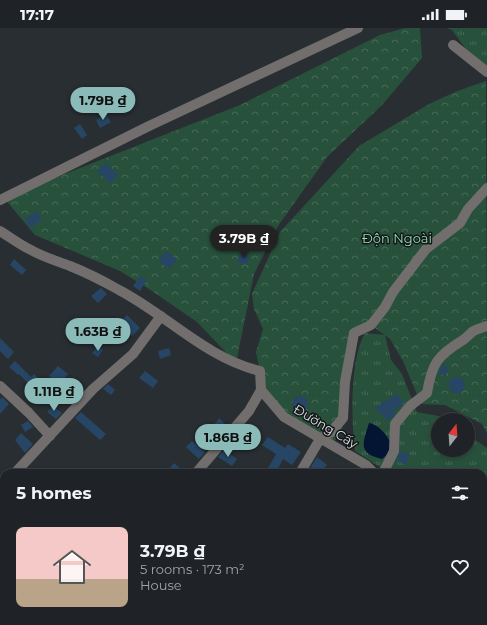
<!DOCTYPE html>
<html lang="en">
<head>
<meta charset="utf-8">
<style>
  :root { --surface:#1f2226; --page:#2c2f32; --text:#f1f3f6; --muted:#a1a4a7; --line:#3c3f43; --accent:#8bbbb9 }
  body { margin:0; font-family:Montserrat,sans-serif; background:var(--page); color:var(--text); height:100vh; display:flex; flex-direction:column; font-size:15px; white-space:nowrap }
  * { box-sizing:border-box; margin:0 }
  p { font-size:13px; color:var(--muted) }
  .icon { flex:none; width:22px; height:22px; fill:none; stroke:currentColor; stroke-width:2; stroke-linecap:round; stroke-linejoin:round }
  .map { position:relative; flex:1; overflow:hidden }
  .panel { position:absolute; left:0px; top:441px; width:487px; height:156px; display:flex; flex-direction:column; background:var(--surface); border-radius:12px 12px 0 0; box-shadow:0 2px 6px #0003,0 0 0 1px var(--line) }
  .panel>* { flex:none }
  .needle { width:26px; rotate:17deg }
  .buttons { position:absolute; left:431px; top:385px; display:grid; gap:8px }
  .buttons a { display:grid; place-items:center; width:44px; height:44px; border-radius:50%; background:var(--surface); box-shadow:0 2px 6px #0003,0 0 0 1px var(--line); font-size:20px }
  .price { position:absolute; translate:-50% -34px; padding:0 9px; border-radius:14px; background:var(--accent); color:#111; font-size:13px; line-height:26px; filter:drop-shadow(0 1px 2px #0008) }
  .price::after { content:''; position:absolute; left:50%; top:24px; width:12px; height:9px; margin-left:-6px; background:inherit; clip-path:polygon(0 0,100% 0,50% 100%) }
  .price.selected { background:#222; color:#fff }
  ul { padding:0; list-style:none }
  li { display:flex; align-items:center; gap:12px; height:100px; padding:0 16px }
  li span { display:grid; place-items:center; flex:none; width:112px; height:80px; border-radius:8px; color:#555 }
  li>.icon { margin-inline-start:auto }
  span .icon { width:48px; height:48px; fill:#fffc; stroke-width:1 }
  li b { font-size:17px }
  h2 { display:flex; justify-content:space-between; align-items:center; height:48px; padding:0 16px; font-size:17px }
  .status { display:flex; justify-content:space-between; align-items:center; height:28px; padding:0 20px; background:var(--surface); direction:ltr }
  .status svg { height:11px; fill:currentColor }
  .map>svg:first-child { display:block }
</style>
</head>
<body>
<div class="status"><b>17:17</b><svg viewBox="0 0 49 12"><path d="M0 12V9h3v3zM5 12V6h3v6zM10 12V3h3v9zM15 12V0h3v12zM26 1h20v11H26zM47 4h2v5h-2z"/></svg></div>
<div class="map">
<svg width="487" height="597" viewBox="0 0 487 597">
  <defs>
    <pattern id="grass-tufts" width="24" height="20" patternUnits="userSpaceOnUse"><rect width="24" height="20" fill="#28513c"/><path d="M3 7l-1-3M5 7V3M7 7l1-3M15 17l-1-3M17 17v-4M19 17l1-3" fill="none" stroke="#476a58"/></pattern>
    <pattern id="forest-crowns" width="20" height="18" patternUnits="userSpaceOnUse"><rect width="20" height="18" fill="#28513c"/><path d="M2 6a3 3 0 1 1 6 0M12 15a3 3 0 1 1 6 0" fill="none" stroke="#476a58"/></pattern>
  </defs>
  <rect width="100%" height="100%" fill="#292e32"/>
  <!-- grass -->
  <path fill="url(#grass-tufts)" d="M447,0H487V42L476,35L452,2Z
    M365,305L385,307L391,332L402,346L417,384L443,389L448,392H438V422H468V407L487,420V487L483,486V445H389L355,423C351,392 350,331 365,305Z"/>
  <!-- forest -->
  <path fill="url(#forest-crowns)" d="M405,0H420L422,30L382,77L327,129L278,198L254,246L236,335L197,294L152,263L120,243L35,207L4,170L240,77L380,7Z
    M486,53L487,405L482,396L445,377L421,376L403,333L390,311L371,297L354,305L345,354L342,405L331,416L284,389L261,362L260,343L256,324L263,301L254,281L252,266L280,204L359,118L429,76L455,64Z"/>
  <!-- water -->
  <path fill="#041433" d="M369,395C379,397 386,406 391,415L388,426L382,431C357,425 363,415 369,395Z"/>
  <!-- building -->
  <path fill="#274665" d="M106,87L111,94L100,100L96,92Z
    M80,96L87,107L82,111L74,100Z
    M106,135L118,147L110,155L97,143Z
    M36,183L42,191L31,200L25,192Z
    M166,223L177,231L170,241L159,234Z
    M239,226L249,227L248,236L238,235Z
    M14,231L26,242L22,247L10,237Z
    M140,248L147,252L140,263L133,258Z
    M101,260L107,266L98,275L91,268Z
    M127,287L140,300L132,308L119,295Z
    M0,310L14,324L8,331L0,323Z
    M98,318L103,322L98,329L92,325Z
    M169,320L171,327L160,331L158,323Z
    M15,333L31,349L34,346L42,354L39,357L49,367L44,372L19,346L18,347L9,339Z
    M443,336L447,339L448,343L446,346L441,347L438,346Z
    M58,338L68,346L59,357L49,348Z
    M145,343L158,353L153,360L139,350Z
    M449 357a8 8 0 1 1 16 0a8 8 0 1 1-16 0Z
    M108,356L115,362L111,367L103,361Z
    M81,358L84,361L75,371L67,364L72,359L77,363Z
    M397,366L404,375L393,383L395,386L388,393L376,380L384,373L385,374Z
    M292 376a8 8 0 1 1 16 0a8 8 0 1 1-16 0Z
    M2,369L9,376L0,386V372Z
    M53,378L62,385L56,391L47,384Z
    M81,384L106,406L100,412L75,390Z
    M219,390L224,395L219,401L214,397Z
    M28,393L33,399L25,404L21,397Z
    M243,400L256,405L251,416L238,411Z
    M21,405L33,416L25,425L15,412Z
    M268,409L285,420L288,416L301,424L292,437L283,431L276,445L267,442L276,426L262,417Z
    M192,413L205,424L199,431L186,419Z
    M224,422L237,431L232,438L218,429Z
    M400,423L410,428L405,437L397,432Z
    M317,429L327,437L320,445H313L309,442Z
    M174,435L186,445H173L169,441Z"/>
  <g fill="none" stroke-linecap="round" stroke-linejoin="round">
    <!-- minor -->
    <path stroke="#716e6d" stroke-width="10" d="M453,17L487,44
      M0,172L149,98L358,0
      M0,203C10,209 20,217 31,222C43,229 57,233 70,238C85,244 105,254 119,262C167,287 206,330 260,343L261,362L284,389L366,437L374,445
      M0,358L29,385L50,408
      M15,445L93,361L133,326L161,288
      M196,445L249,383L261,362
      M300,445L320,411L332,403L343,390L345,354L354,305L371,297L385,279L393,264L426,221L460,195L468,181L487,160
      M383,445L394,423L395,396L410,378L427,365C432,335 437,328 463,312C466,310 469,307 472,304C476,301 482,300 487,298
      M0,460L4,456
      M0,470L4,473
      M483,487L487,488
      M192,593L201,597
      M77,597L80,593
      M288,597L291,593
      M379,597L381,593"/>
  </g>
  <g text-anchor="middle" stroke-width="3" stroke-linejoin="round" paint-order="stroke">
    <!-- park labels -->
    <g font-size="13" fill="#92ddb4" stroke="#141618">
      <text x="397" y="215">Độn Ngoài</text>
    </g>
    <!-- street labels -->
    <g font-size="13" fill="#dbdee1" stroke="#141618">
      <text transform="translate(326 398) rotate(31)" y="5">Đường Cấy</text>
    </g>
  </g>
</svg>
<div class="buttons">
<a><svg class="needle" viewBox="-14 -14 28 28"><path d="M0-13l5 13h-10z" fill="#e53935"/><path d="M0 13l5-13h-10z" fill="#a1a4a7"/></svg></a>
</div>
<b class="price" style="left:103px;top:93px">1.79B ₫</b>
<b class="price selected" style="left:244px;top:231px">3.79B ₫</b>
<b class="price" style="left:98px;top:324px">1.63B ₫</b>
<b class="price" style="left:54px;top:384px">1.11B ₫</b>
<b class="price" style="left:228px;top:430px">1.86B ₫</b>
<section class="panel">
<h2>5 homes<svg class="icon" aria-label="filters" viewBox="0 0 24 24"><path d="M4 7h16M4 17h16"/><circle cx="9" cy="7" r="2"/><circle cx="15" cy="17" r="2"/></svg></h2>
<ul>
<li><span style="background:linear-gradient(#f6c9c9 65%,#b9a48a 0)"><svg class="icon" aria-label="home" viewBox="0 0 24 24"><path d="M3 11l9-7 9 7M6 9v11h12V9"/></svg></span><div><b>3.79B ₫</b><p>5 rooms · 173 m²</p><p>House</p></div><svg class="icon" aria-label="heart" viewBox="0 0 24 24"><path d="M12 20l-8-8c-3-5 5-10 8-4 3-6 11-1 8 4z"/></svg></li>
</ul>
</section>
</div>
</body>
</html>
